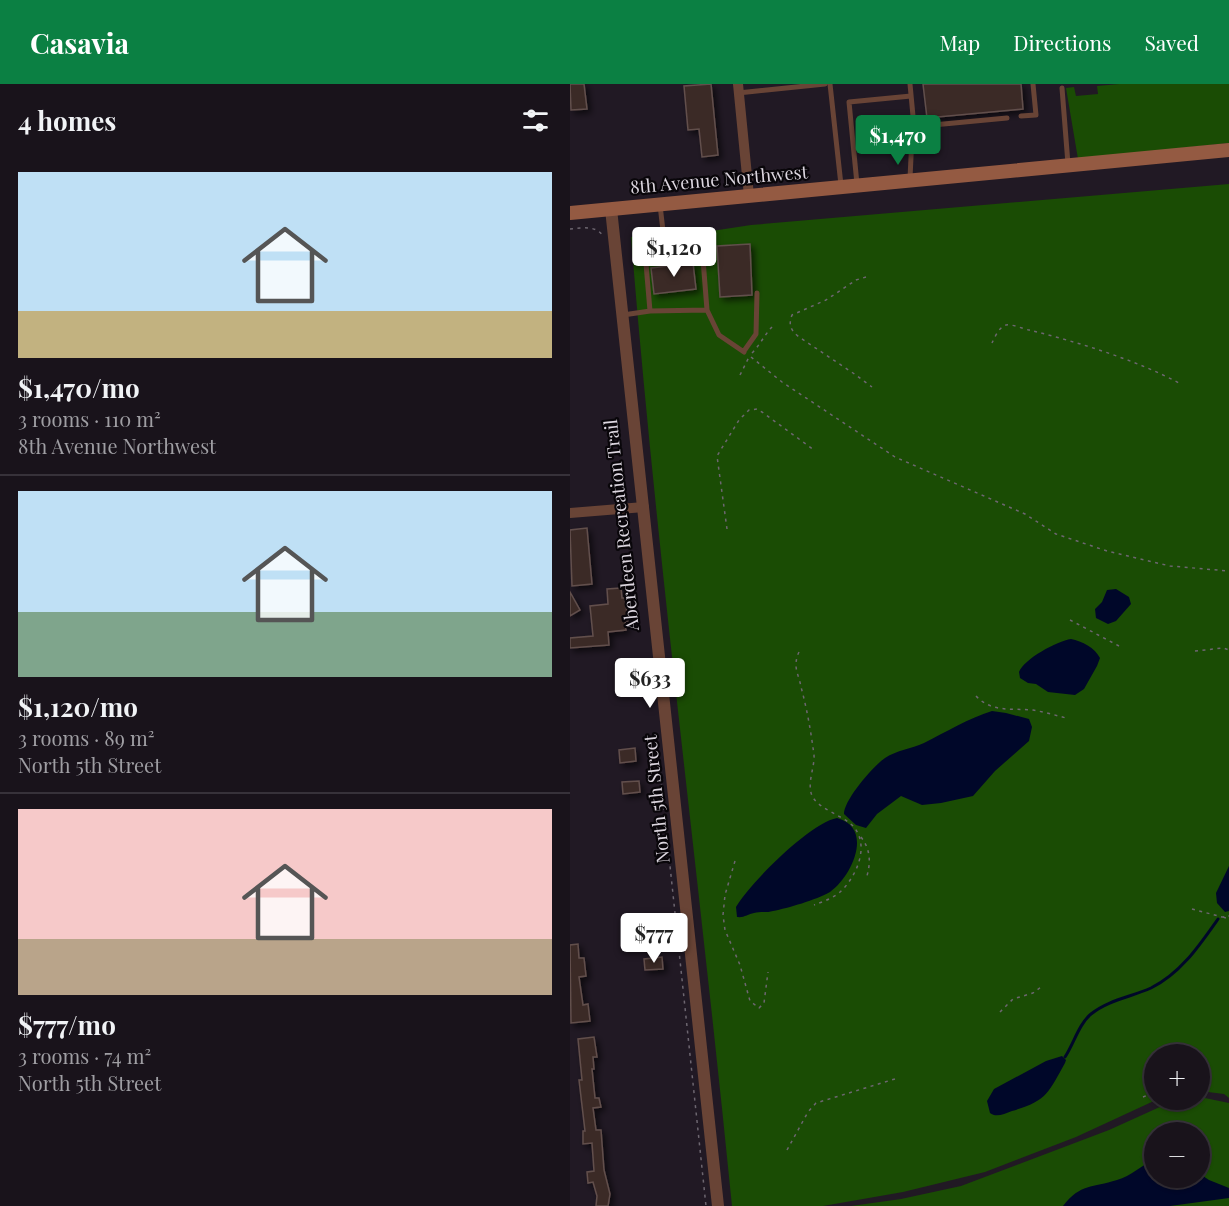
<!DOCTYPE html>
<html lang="en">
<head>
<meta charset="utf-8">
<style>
  :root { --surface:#19131b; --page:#221c24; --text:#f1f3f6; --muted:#9f9ea3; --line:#37323a; --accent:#0b8043 }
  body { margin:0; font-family:"Playfair Display",serif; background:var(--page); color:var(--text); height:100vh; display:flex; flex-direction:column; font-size:22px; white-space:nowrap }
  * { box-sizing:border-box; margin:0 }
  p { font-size:20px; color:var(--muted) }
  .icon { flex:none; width:33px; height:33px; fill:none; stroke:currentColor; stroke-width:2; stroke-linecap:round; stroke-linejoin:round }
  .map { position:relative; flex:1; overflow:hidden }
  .panel { display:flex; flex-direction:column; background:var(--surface); width:570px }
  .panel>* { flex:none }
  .buttons { position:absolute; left:574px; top:960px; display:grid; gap:12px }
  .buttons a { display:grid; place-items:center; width:66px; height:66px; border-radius:50%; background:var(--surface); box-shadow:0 2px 4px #0004,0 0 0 2px var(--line); font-size:30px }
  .price { position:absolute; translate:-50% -51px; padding:0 14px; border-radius:6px; background:#fff; color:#222; font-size:20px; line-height:39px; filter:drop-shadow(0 2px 3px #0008) }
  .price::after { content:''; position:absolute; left:50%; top:36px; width:18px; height:14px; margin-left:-9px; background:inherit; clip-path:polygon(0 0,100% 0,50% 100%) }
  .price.current { background:var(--accent); color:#fff }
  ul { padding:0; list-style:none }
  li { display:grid; align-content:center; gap:12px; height:318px; padding:0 18px }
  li+li { border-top:2px solid var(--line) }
  li span { display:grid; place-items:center; height:186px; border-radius:0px; color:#555 }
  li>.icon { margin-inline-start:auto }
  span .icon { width:108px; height:108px; fill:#fffc; stroke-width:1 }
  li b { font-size:26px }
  h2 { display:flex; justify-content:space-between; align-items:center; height:72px; padding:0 18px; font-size:26px }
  header { display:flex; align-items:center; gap:36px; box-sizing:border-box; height:84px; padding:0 30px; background:var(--accent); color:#fff }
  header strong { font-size:28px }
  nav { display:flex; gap:33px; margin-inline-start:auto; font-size:21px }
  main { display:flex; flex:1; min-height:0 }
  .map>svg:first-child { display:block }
</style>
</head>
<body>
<header>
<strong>Casavia</strong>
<nav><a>Map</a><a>Directions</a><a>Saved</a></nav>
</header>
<main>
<section class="panel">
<h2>4 homes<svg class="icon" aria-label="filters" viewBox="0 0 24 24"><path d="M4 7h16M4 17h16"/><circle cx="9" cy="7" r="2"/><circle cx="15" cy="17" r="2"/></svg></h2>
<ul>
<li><span style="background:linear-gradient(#bfe0f5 75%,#c2b280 0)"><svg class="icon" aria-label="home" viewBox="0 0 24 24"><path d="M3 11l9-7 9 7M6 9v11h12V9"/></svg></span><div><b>$1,470/mo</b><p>3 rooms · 110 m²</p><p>8th Avenue Northwest</p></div></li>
<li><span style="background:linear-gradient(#bfe0f5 65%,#7fa58c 0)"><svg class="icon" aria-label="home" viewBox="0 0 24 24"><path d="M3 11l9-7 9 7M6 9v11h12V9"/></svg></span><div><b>$1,120/mo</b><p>3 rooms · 89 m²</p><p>North 5th Street</p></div></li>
<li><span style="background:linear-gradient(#f6c9c9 70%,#b9a48a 0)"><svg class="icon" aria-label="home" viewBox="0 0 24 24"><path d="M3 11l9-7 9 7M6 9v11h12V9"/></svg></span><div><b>$777/mo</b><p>3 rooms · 74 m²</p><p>North 5th Street</p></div></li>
</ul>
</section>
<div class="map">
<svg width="659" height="1122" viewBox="0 0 659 1122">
  <defs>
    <filter id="shadow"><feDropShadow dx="3.5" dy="3.5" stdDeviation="3" flood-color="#0009"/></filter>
  </defs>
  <rect width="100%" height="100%" fill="#211924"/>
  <!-- green -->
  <path fill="#1a4c04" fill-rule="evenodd" d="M549,0H659V59L508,75L496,4L504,3L506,12L528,10L527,2Z
    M659,100V1014L654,1010L630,1007V970H585L586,1016L506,1053L415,1088L333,1108L253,1122H162C130,799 87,477 61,153L109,152L181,141Z
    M630,1013L659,1019V1122H281L331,1115L391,1102L539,1046L603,1017L630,1016ZM585,1048H630V1094H585Z"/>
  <!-- water -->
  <path fill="#000729" d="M546,505L559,513L561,520L546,537L538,540L526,534L525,525L532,518L537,506Z
    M501,555C512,557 525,564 530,574L527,582L514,605L505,611L478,608L466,600L458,599L450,594L449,588C454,575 487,557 501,555Z
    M422,627L436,629L459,635L462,643L459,657L425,687L403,712L371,719L352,721L331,712L307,730L296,744L286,741L274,730C274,716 303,682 315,674C327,666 341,665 354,659C376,648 399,634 422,627Z
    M267,734C305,744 281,794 260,808C246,816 218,824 203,827C197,829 190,827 184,829C178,830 174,834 167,833L166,823C180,799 240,739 267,734Z
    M659,782V827L655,828L647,819L646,809Z
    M492,972L496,976L495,979C478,1009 477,1017 442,1027C434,1030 426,1034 420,1029L417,1017L424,1005L476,977Z
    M585,1075V1094H630V1090L639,1096L659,1104V1114L600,1122H493C511,1099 522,1104 547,1096C561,1092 572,1081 585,1075Z"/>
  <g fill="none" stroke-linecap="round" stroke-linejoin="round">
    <!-- stream -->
    <path stroke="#000729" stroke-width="3" d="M495,973C504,959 509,940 521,930C538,916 561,913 581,904C610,890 629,862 648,835"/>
  </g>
  <!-- building -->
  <path fill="#3b2a28" stroke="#624f4c" stroke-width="1.5" filter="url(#shadow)" d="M0,0H14L17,25L1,26Z
    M141,0L148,71L132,73L129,45L118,46L114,2Z
    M353,0H451L453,25L357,34Z
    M180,160L182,211L150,213L147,162Z
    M123,179L126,205L84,210L81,184Z
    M17,444L22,500L2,502L0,446Z
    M51,504L52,514H55L58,537H55L56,546L38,548L39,561L0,564V554L23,552L20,522L38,520L37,505Z
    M0,508L10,526L0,532Z
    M65,664L66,677L50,679L49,666Z
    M69,697L70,708L53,710L52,698Z
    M85,830L87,843L69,845L68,831Z
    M8,860L9,874H14L16,892L9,893L13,921L18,920L20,937L1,939L0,861Z
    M92,873L93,885L75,886L74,875Z
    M24,953L27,973H23L24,985H22L25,1014H29L31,1023L23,1024L26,1046H31L34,1086L40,1110L38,1122H26L27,1112L23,1098L18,1099L17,1088L24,1087L22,1059L13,1060V1047H15L9,996H12L8,955Z"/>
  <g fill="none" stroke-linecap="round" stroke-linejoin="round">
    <!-- path -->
    <path stroke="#6d6670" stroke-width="1.5" stroke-dasharray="3 4.5" stroke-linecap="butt" d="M0,145C12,144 26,141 33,152
      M296,193L286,196L256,216L222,231C218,242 221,246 229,253L283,289L302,303
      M422,259C425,253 429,243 436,241C443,240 453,245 459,246C508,258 566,276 609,299
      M182,269C191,260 195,249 205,240
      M181,273L212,298L325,373L455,430L486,450L537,467L600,482L659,487
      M170,291L179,273
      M157,445L147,372L169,336L179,326L187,325L192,328L244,366
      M500,536L549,562
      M625,567L653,564L659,566
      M229,568C227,572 226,576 226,581C226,588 230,596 231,603C237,625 241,648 244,671C245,684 235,703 244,715C252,726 271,731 282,741C301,760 287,793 269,809C261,815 252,818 244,821
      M406,612C422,629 442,624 463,626C474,628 485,631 496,634
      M89,678L136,1122
      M291,753C301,766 301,780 296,795
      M165,777L155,811L153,831L155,846L170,881L180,917L189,924L194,919L198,888
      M622,825L652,833L659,832
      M653,833L659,835
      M430,928L443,915L463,909L471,903
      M630,993H632
      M573,1013L585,1008
      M217,1066L238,1028L246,1019L328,994"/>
    <!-- service -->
    <path stroke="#694436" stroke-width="5" d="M260,0L271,101
      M492,4L498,80
      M168,9L255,0
      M451,32L466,31L463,0
      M342,43L437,34
      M340,94L343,32L340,0
      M287,100L279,18L341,12
      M90,121L95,164
      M137,226L149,251L174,268
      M53,231L80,227L137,226L133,175L95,164L75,168L80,227
      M174,267L186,250L187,209"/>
    <!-- minor -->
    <path stroke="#694436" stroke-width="10" d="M168,0L179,112
      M0,429L74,423"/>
    <!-- tertiary -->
    <path stroke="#694436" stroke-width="12" d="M41,125L148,1122"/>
    <!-- secondary -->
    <path stroke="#945a42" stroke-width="14" d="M0,129L659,66"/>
  </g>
  <g text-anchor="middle" stroke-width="4.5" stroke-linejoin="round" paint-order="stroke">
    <!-- street labels -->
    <g font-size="18" fill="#dcd6df" stroke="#09060a">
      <text transform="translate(149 96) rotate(-5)" y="6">8th Avenue Northwest</text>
      <text transform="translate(52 441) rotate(-96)" y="6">Aberdeen Recreation Trail</text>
      <text transform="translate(87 715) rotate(-96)" y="6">North 5th Street</text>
    </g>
  </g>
</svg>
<div class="buttons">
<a>+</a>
<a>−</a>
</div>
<b class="price current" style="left:328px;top:82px">$1,470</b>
<b class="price" style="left:104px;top:194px">$1,120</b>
<b class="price" style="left:80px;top:625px">$633</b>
<b class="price" style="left:84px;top:880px">$777</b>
</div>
</main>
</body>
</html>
